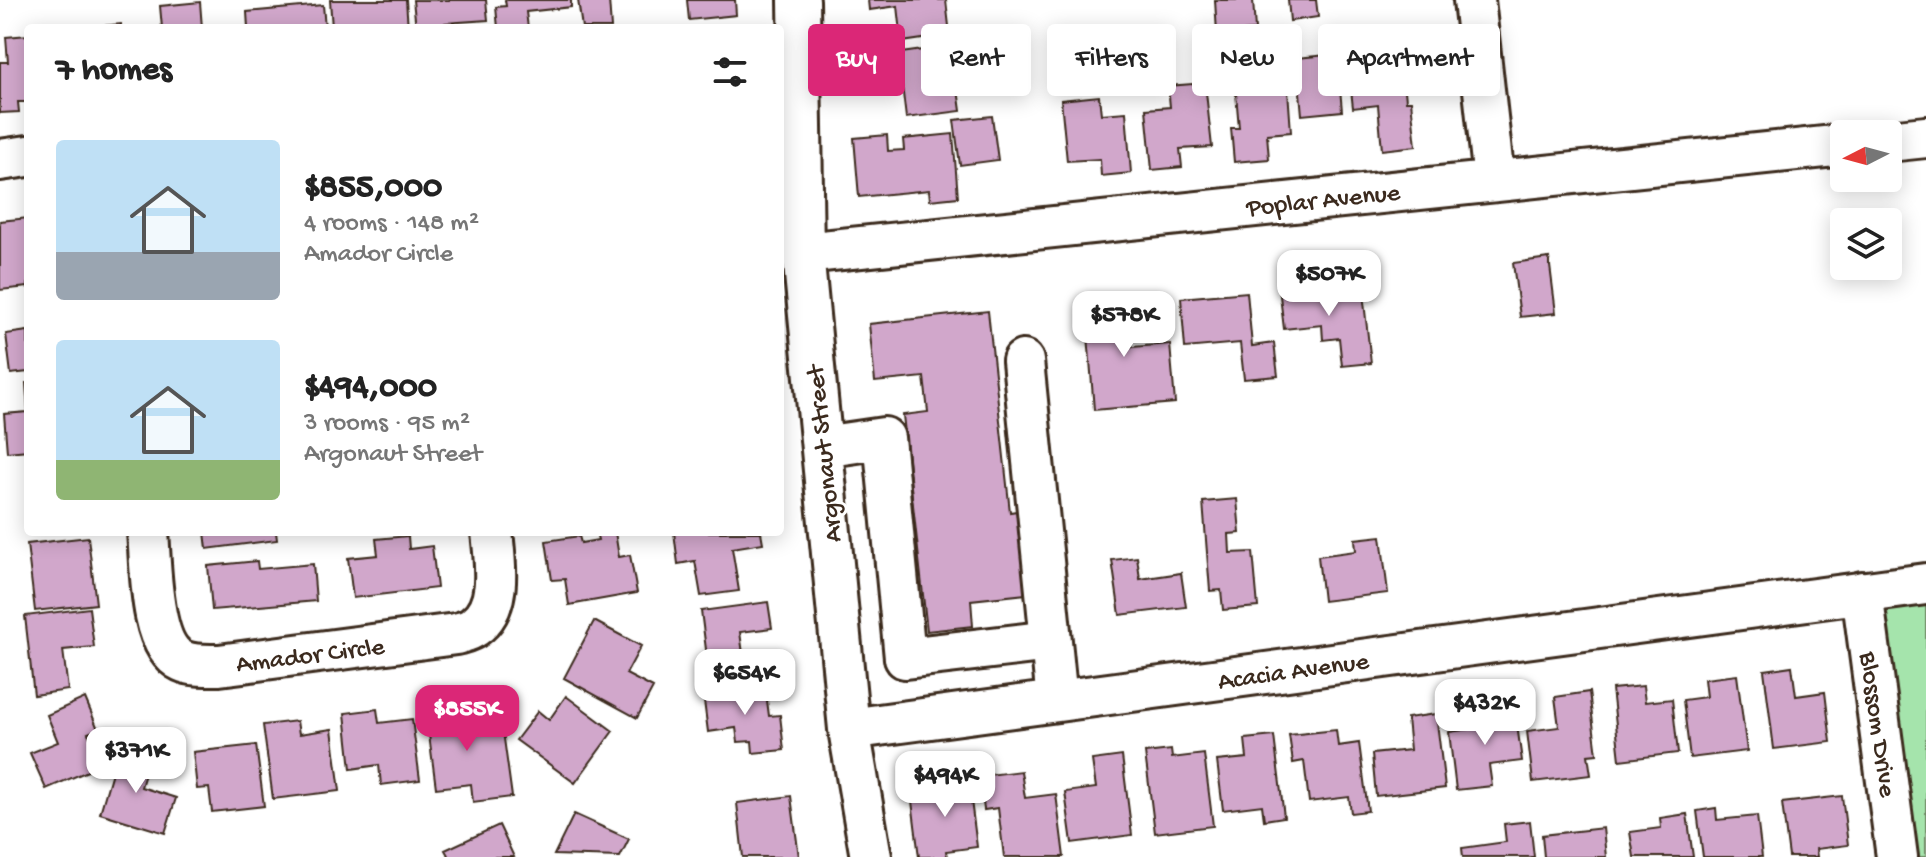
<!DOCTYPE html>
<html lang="en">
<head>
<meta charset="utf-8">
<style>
  :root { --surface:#fff; --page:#f2f2f2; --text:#222; --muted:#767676; --accent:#db2777 }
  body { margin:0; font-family:"Gochi Hand",sans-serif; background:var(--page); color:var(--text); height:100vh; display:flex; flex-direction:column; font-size:30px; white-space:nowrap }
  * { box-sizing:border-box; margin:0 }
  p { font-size:26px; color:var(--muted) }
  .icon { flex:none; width:44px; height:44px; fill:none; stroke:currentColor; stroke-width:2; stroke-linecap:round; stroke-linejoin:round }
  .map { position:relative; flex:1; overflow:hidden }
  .sheet { position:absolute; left:24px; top:24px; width:760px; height:512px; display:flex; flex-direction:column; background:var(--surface); border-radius:8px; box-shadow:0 4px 20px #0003 }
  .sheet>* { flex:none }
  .top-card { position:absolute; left:808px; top:24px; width:760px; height:72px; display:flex; gap:16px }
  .needle { width:52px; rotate:264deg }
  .buttons { position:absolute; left:1830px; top:120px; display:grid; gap:16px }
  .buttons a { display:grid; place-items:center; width:72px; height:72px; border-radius:8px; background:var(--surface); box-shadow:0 4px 20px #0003; font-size:40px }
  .price { position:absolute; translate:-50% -68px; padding:0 18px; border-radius:16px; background:#fff; color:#222; font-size:26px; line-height:52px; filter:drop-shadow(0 2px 4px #0008) }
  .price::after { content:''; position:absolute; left:50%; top:48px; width:24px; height:18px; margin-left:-12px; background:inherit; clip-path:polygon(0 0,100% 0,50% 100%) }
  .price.active { background:var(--accent); color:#fff }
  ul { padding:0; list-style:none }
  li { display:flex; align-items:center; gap:24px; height:200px; padding:0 32px }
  li span { display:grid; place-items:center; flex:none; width:224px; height:160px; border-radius:8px; color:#555 }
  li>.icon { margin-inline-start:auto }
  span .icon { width:96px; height:96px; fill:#fffc; stroke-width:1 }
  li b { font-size:34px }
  h2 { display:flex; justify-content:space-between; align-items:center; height:96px; padding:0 32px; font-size:34px }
  .tag { padding:0 28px; border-radius:8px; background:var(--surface); box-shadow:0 4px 20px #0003; font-size:28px; line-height:72px }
  .tag.active { background:var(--accent); color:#fff }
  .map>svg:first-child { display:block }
</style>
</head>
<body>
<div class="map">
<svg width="1926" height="857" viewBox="0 0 1926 857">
  <rect width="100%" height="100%" fill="#fff"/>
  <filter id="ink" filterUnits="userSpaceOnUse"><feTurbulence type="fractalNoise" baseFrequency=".0125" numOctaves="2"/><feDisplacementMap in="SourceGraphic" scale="16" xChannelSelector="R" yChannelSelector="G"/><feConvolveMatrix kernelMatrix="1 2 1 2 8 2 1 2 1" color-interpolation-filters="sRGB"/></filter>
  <g filter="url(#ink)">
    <!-- green -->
    <path fill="#a5e4ac" stroke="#708765" stroke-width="2" d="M1926,584V857H1897L1862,592Z"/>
    <!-- building -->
    <path fill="#d1a7cb" stroke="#3b2a1e" stroke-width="2" d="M330,0H406L408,28H332Z
      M413,0H486L488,20L445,23V28H416Z
      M505,0H571V7L526,12L528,28H498L496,7L506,6Z
      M578,0H609L611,28H582Z
      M687,0H735L736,15L689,20Z
      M868,0H946L950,35L902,42L898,6L869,10Z
      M1215,0H1253L1255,30L1217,33Z
      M1288,0H1316L1318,17L1290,21Z
      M200,2L202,28H162L160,6Z
      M323,5L325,28H248L247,12Z
      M121,24V28H79Z
      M28,35V102H18L19,112L0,113V62H8L6,37Z
      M952,46L961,111L906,118L902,85L876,88L872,57Z
      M1401,48L1406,101H1411L1416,146L1382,150L1378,105L1353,108L1347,53Z
      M1337,54L1342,111L1302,115L1297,58Z
      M1286,62L1291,132L1267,134L1269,159L1234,162L1231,128H1239L1235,82L1261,80L1260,64Z
      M1205,83L1212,147L1180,149L1182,167L1152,170L1146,109L1170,107L1168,86Z
      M1099,96L1101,114L1126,112L1131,173L1101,176L1100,159L1067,161L1061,100Z
      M992,116L998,160L960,165L954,120Z
      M953,134L958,197L930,200L929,190L859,197L854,138L887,135L888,151L904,150L903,139Z
      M28,218V287L0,290V221Z
      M1549,258L1556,313L1520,317L1513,263Z
      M1329,281L1331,296L1363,293L1371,363L1342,366L1339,338L1323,340L1322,325L1284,329L1279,287Z
      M1247,292L1252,346L1274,343L1278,376L1244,379L1240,343L1185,348L1181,298Z
      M1128,294L1132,347L1170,344L1175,403L1094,410L1085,298Z
      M988,311L1010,512L1017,511L1026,594L971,600L973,626L927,631L903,415L928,412L924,377L875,382L869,324Z
      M28,331V372L11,374L6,334Z
      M26,383H28V450L7,452L4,414L28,412Z
      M1237,499L1240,533L1229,534L1230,553L1253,552L1258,607L1223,610L1221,590L1210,591L1203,502Z
      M205,532H276L277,540L207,549Z
      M596,532H615L619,557L630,555L637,593L569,605L565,579L552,580L546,541L579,536L581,543L598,540Z
      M674,532H761L763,543L732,548L739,591L701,596L695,561L678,564Z
      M408,536L409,549L432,546L437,588L353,598L348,558L378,555L376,539Z
      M1381,536L1388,593L1323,601L1318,556L1356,551L1355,539Z
      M88,537L96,604L35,611L27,544Z
      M1137,557L1140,579L1181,573L1186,607L1120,615L1112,560Z
      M257,561L258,569L313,564L316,601L212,610L208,566Z
      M768,602L772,628L740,632L747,683L711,688L701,611Z
      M89,608L94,647L63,650L68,690L34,695L25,616Z
      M594,621L641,646L626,674L653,688L637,718L564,678Z
      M1792,666L1796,696L1825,692L1831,742L1774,749L1764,670Z
      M1737,675L1747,751L1690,758L1683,700L1706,697L1704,679Z
      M765,685L769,716L780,715L784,750L753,753L752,741L738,742L736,728L708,732L703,693Z
      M1643,686L1645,702L1672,699L1678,753L1620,760L1612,689Z
      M1589,692L1597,754L1588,755L1591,775L1533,782L1527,731L1559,727L1555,697Z
      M566,696L613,731L575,783L516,740L538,711L549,720Z
      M85,698L98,729L88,733L102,765L46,789L30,753L58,742L47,715Z
      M460,699L464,729L502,724L512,797L473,802L471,784L436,788L425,704Z
      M1514,703L1522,761L1489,765L1492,786L1456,790L1449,732L1485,727L1482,706Z
      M377,709L379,723L412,719L420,780L381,785L379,765L351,769L345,713Z
      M1436,714L1445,788L1376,796L1372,754L1410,750L1407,718Z
      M297,721L299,734L332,729L340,791L273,799L263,725Z
      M1336,730L1338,746L1359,743L1368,811L1351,813L1349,797L1309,802L1304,761L1293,763L1289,735Z
      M1274,736L1284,817L1264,820L1262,805L1223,810L1217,761L1247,758L1245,739Z
      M256,745L264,806L212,812L209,788L197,789L193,752Z
      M119,748L150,757L141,787L176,798L165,833L100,813Z
      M1171,750L1172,758L1204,754L1213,826L1155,833L1145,753Z
      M1122,756L1132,835L1072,843L1065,792L1096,788L1092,760Z
      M1021,771L1025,798L1056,794L1064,857H1004L998,808L984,810L980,776Z
      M968,777L977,847L946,851L947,857H919L912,801L935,798L933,782Z
      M791,796L799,857H743L737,803Z
      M1842,796L1848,845L1816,849L1817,857H1789L1782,803Z
      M1716,808L1717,820L1757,816L1762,857H1703L1697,811Z
      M574,814L629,839L620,857L554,855Z
      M1687,814L1693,857H1634L1630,832L1661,828L1660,818Z
      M1530,821L1534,857H1463L1462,848L1506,842L1504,824Z
      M499,825L514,857H449L445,850Z
      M1603,828L1606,857H1544L1542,835Z"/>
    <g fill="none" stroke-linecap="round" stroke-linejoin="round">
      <!-- minor casing -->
      <g stroke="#3b2a1e" stroke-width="46">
        <path id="minor" d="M799,0L803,253L849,729L871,857
          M1474,0L1494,180
          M1888,141L1926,137
          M0,160L28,156
          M803,253L1844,145
          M1023,361L1057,701
          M822,447L884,438L905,658L1051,641
          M148,532C151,564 149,646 182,661C193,666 207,665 219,665L456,634C462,632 469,631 474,627C503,607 495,562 492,532
          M1862,592L1897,857
          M849,729L1926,584"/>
      </g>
      <!-- minor -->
      <use href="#minor" stroke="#fff" stroke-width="40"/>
    </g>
  </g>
  <g text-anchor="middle" stroke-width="6" stroke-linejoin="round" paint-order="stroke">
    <!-- street labels -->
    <g font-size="26" fill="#3b2a1e" stroke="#fff">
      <text transform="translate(1323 198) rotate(-6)" y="9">Poplar Avenue</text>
      <text transform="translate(822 454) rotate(-96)" y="9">Argonaut Street</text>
      <text transform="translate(310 653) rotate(-7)" y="9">Amador Circle</text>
      <text transform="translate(1293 669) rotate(-8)" y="9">Acacia Avenue</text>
      <text transform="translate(1880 724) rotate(82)" y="9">Blossom Drive</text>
    </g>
  </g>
</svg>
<div class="buttons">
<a><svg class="needle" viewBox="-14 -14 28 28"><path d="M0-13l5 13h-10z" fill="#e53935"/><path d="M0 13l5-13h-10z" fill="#767676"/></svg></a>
<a><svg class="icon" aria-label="layers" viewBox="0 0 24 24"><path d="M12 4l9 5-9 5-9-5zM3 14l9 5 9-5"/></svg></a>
</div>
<b class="price" style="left:1329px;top:318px">$507K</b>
<b class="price" style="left:1124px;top:359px">$578K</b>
<b class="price" style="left:745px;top:717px">$654K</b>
<b class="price" style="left:1485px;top:747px">$432K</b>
<b class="price active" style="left:467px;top:753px">$855K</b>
<b class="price" style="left:136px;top:795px">$371K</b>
<b class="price" style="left:945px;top:819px">$494K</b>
<div class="top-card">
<a class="tag active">Buy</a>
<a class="tag">Rent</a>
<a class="tag">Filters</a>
<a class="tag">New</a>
<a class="tag">Apartment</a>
</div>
<section class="sheet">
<h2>7 homes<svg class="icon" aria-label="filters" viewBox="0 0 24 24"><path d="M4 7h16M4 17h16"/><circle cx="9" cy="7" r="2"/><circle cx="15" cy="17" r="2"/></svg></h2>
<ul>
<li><span style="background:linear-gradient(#bfe0f5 70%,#9aa5b1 0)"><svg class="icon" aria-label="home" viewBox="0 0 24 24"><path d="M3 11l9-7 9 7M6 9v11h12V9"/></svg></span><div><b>$855,000</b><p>4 rooms · 148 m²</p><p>Amador Circle</p></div></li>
<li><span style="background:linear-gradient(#bfe0f5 75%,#8fb573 0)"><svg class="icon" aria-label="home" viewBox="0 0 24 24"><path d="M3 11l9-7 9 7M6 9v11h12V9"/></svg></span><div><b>$494,000</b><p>3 rooms · 95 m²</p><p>Argonaut Street</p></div></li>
</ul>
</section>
</div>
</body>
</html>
